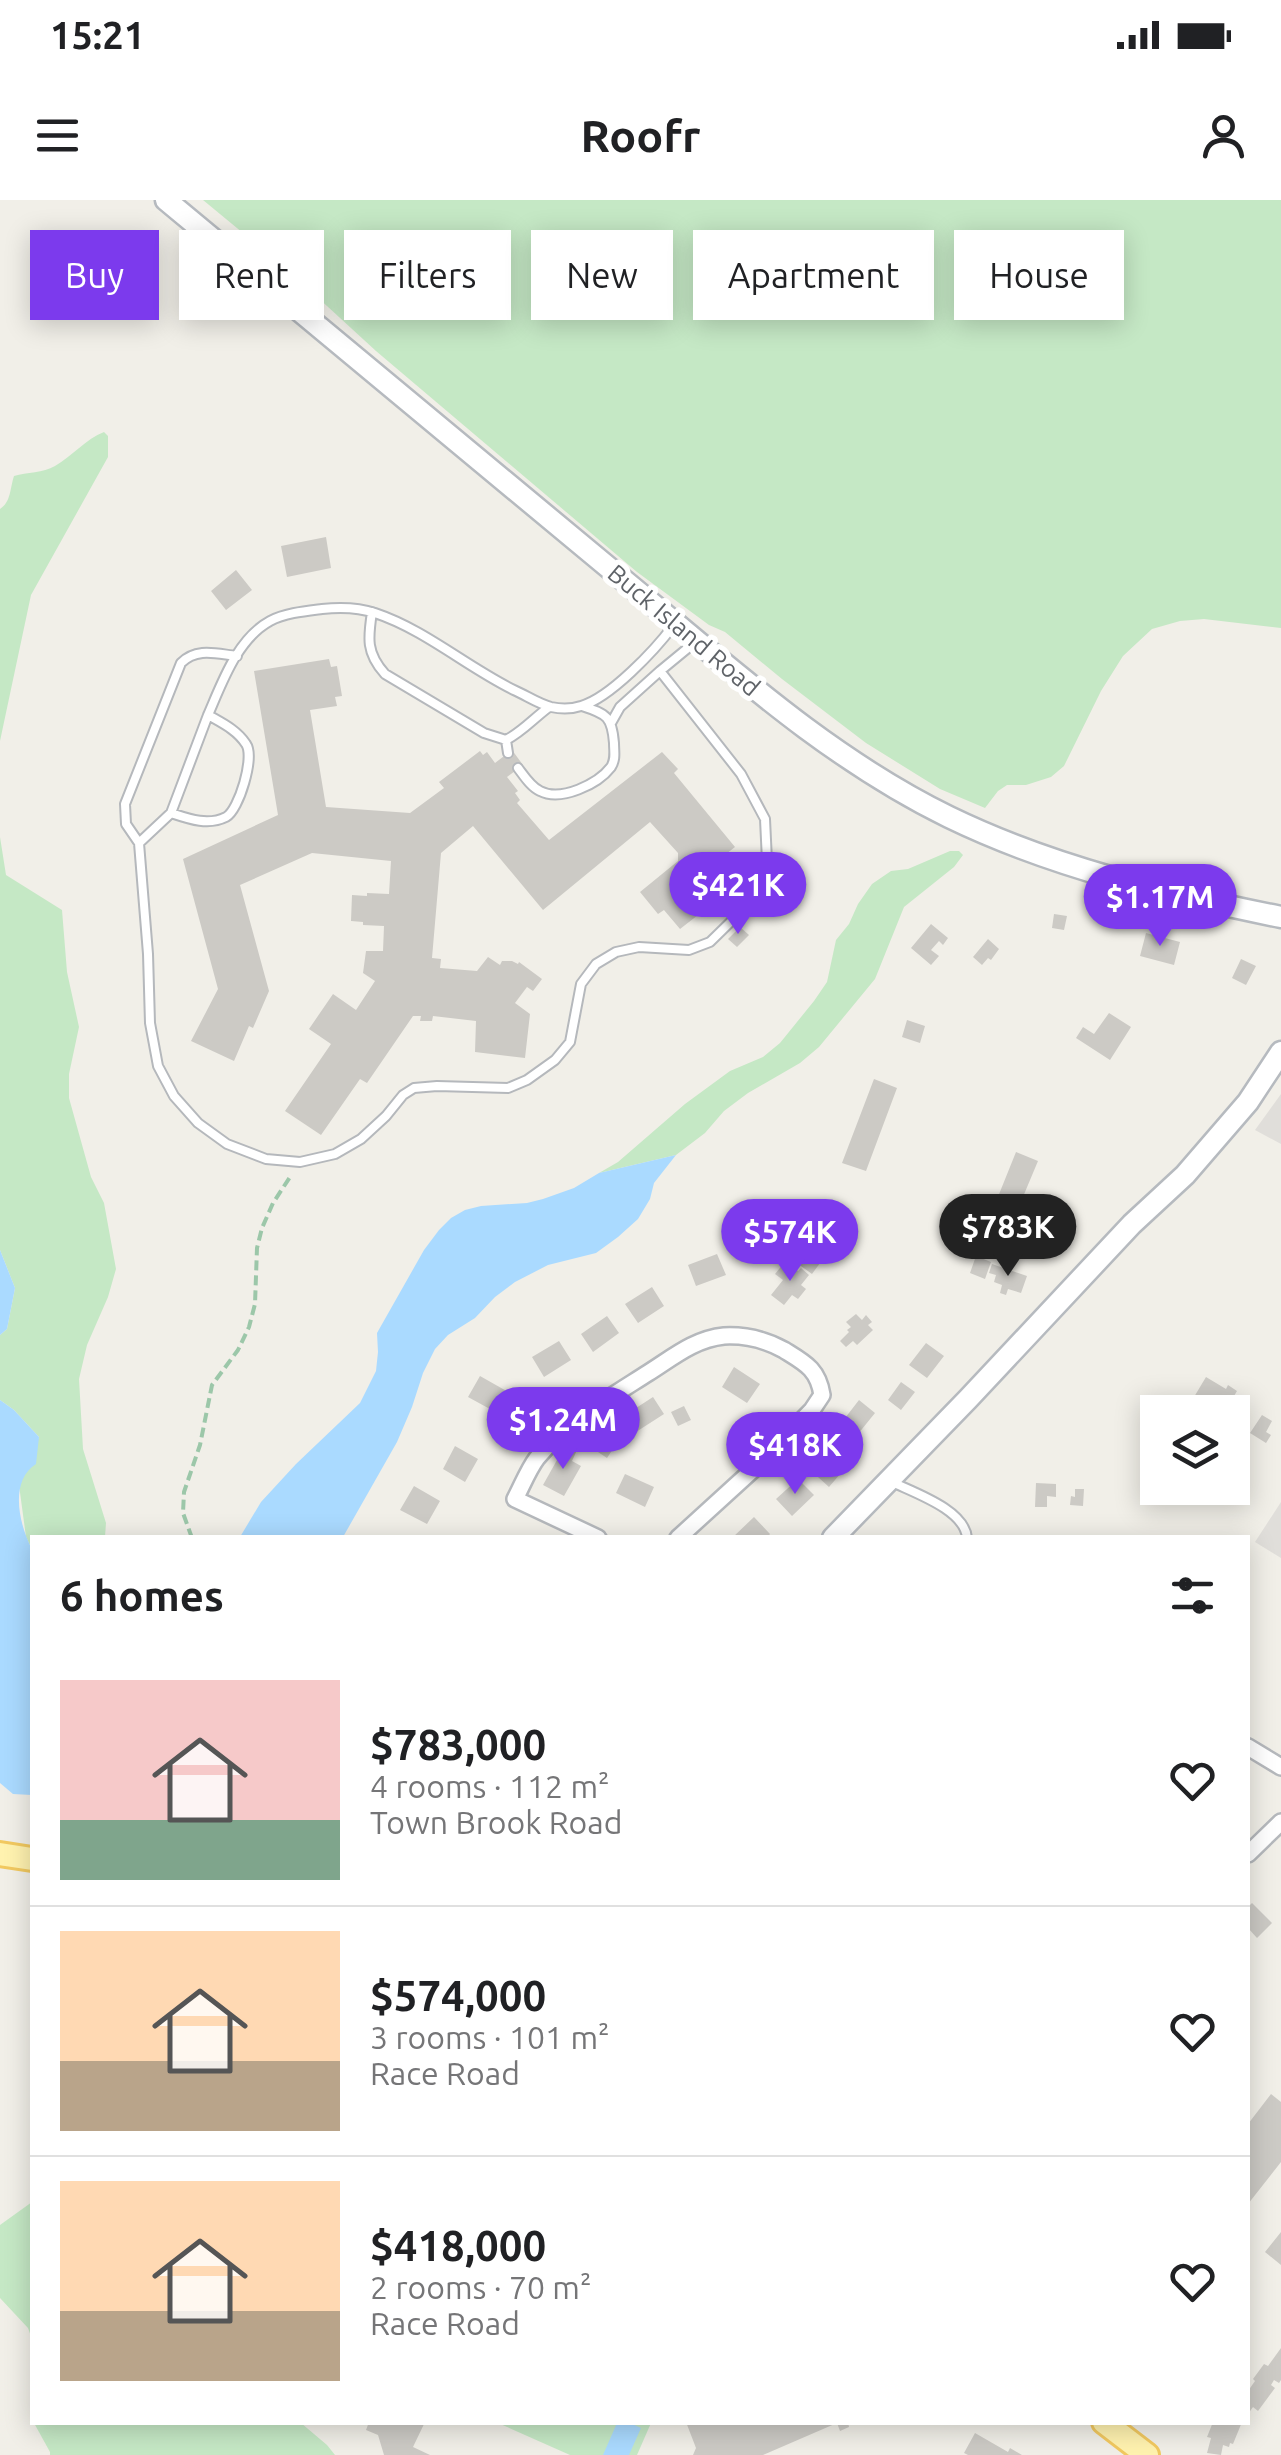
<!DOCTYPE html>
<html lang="en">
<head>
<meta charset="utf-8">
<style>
  :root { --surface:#fff; --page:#f6f6f6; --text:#202124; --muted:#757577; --line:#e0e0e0; --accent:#7c3aed }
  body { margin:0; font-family:Ubuntu,sans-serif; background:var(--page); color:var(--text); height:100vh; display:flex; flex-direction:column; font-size:38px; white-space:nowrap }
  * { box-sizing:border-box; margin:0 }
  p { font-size:32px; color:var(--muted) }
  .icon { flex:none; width:55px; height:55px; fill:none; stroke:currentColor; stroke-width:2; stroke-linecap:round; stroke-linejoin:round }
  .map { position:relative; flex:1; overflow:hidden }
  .details { position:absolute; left:30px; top:1335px; width:1220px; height:890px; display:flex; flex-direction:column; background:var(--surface); border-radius:0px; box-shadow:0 5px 25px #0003 }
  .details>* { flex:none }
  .guide { position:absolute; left:30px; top:30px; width:1222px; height:90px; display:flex; gap:20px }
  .tools { position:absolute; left:1140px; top:1195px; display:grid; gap:20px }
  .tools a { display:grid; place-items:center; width:110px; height:110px; border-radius:0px; background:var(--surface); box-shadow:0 5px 25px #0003; font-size:50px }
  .price { position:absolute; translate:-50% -85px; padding:0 22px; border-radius:35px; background:var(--accent); color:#fff; font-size:32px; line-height:65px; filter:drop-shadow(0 2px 5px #0008) }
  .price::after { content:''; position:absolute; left:50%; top:60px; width:30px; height:22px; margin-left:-15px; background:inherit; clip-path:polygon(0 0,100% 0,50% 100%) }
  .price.current { background:#222; color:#fff }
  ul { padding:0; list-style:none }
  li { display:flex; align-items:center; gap:30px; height:250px; padding:0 30px }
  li+li { border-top:2px solid var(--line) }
  li span { display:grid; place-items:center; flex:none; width:280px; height:200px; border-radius:0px; color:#555 }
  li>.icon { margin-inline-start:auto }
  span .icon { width:120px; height:120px; fill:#fffc; stroke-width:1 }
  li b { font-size:42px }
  h2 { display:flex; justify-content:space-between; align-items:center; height:120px; padding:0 30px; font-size:42px }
  .pill { padding:0 35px; border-radius:0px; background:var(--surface); box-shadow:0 5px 25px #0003; font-size:35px; line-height:90px }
  .pill.current { background:var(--accent); color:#fff }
  .status { display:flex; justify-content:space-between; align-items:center; height:70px; padding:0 50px; background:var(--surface); direction:ltr }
  .status svg { height:28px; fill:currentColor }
  header { display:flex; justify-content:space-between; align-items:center; height:130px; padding:0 30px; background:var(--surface); font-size:45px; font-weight:700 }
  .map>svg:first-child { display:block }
</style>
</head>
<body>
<div class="status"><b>15:21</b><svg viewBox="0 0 49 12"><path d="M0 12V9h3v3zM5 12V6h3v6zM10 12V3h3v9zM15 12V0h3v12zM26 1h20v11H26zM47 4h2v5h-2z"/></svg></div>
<header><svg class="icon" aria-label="menu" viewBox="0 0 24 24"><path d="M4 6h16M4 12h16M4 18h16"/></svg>Roofr<svg class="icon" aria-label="person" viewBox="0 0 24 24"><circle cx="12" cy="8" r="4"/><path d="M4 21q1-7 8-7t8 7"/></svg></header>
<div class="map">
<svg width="1281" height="2255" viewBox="0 0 1281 2255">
  <rect width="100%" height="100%" fill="#f1efe8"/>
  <!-- industrial -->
  <path fill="#e0deda" d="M1281,894V944L1255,930Z
    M1281,1302V1358L1255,1342Z"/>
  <!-- green -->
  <path fill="#c5e8c5" d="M203,0H1281V428L1204,419L1180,421L1152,429L1123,456L1101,491L1064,566L1051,577L1026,585H1007L998,591L985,608L940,589L866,543L782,479L725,432L709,425L637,372L376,151L303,84L288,74L283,66Z
    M104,232L108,236V257L31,395L0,541V309C11,302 10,288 14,276C27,272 43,273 55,266C72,256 86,239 104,232Z
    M0,637L6,675L62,710L67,772L79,827L69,874V898L91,977L104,1003L116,1069L108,1097L87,1145L79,1179L83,1249L106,1323L105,1337L32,1338V1349L26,1337L19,1285L39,1237L14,1210L0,1200V1135L7,1129L15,1088L0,1050Z
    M950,651H959L963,655L954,667L904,707L875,779L819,847L800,863L748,893L724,911L705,933L676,955L599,973L618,962L685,904L730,871L763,857L780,843L814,801L827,782L836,740L849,724L858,704L872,684L891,671L908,669Z
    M32,2002V2139L28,2128L0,2098V2025Z
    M34,2223H301L327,2245L335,2255H50V2252Z
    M498,2223H651L637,2255H570Z"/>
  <!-- water -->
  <path fill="#aadaff" d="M676,955L654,983L650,999L638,1019L618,1037L596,1053L548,1065L515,1082L495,1097L475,1118L448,1135L435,1149L423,1173L412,1207L397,1242L343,1337H240L261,1302L296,1264L360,1203L376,1171L378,1152L377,1133L424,1050L439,1030L451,1018L465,1010L481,1006L527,1003L543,999L574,988L599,973Z
    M0,1050L15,1088L7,1129L0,1135Z
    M0,1200L14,1210L39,1237L36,1264C9,1281 19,1325 32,1349V1595L13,1594L0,1583Z
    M617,2223H630L641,2228L629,2255H603Z"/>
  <!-- building -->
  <path fill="#cccac5" d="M326,337L331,368L287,377L281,346Z
    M236,370L252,390L226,410L211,391Z
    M329,459L331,467L337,466L342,496L335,497L337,506L310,510L326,607L410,613L444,588L439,582L480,551L483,555L487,552L495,563L512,550L523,565L507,577L518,591L515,593L520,600L517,603L549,640L662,552L678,569L674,573L735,647L726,654L723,685L693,709L698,715L680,729L664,710L658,714L640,692L678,661V653L650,622L543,710L473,626L441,653L432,758L441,759L440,768L477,771L488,757L500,765L502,761H512L518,764L519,762L542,779L533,791L527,787L515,803L530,814L525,858L475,852L476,821L433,816L432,821H420L421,816H413L367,883L360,879L321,935L285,911L331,844L309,829L333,794L356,810L375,781L363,773L366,751H383L384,726L363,725V722L351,721L352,695L367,696V693L389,694L391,661L312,653L240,685L269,791L253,828L249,826L234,861L191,841L218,789L183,659L278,615L254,471Z
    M1054,714L1067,716L1064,730L1052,728Z
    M931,724L948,738L943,745L939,741L931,750L939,756L931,765L911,748Z
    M740,727L749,735L737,747L728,739Z
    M1146,733L1180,742L1174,765L1140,756Z
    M988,739L999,749L991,760L988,758L982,765L973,757Z
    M1241,759L1256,766L1246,785L1232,778Z
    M1109,813L1131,827L1110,860L1076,838L1083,827L1094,834Z
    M907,820L925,826L920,843L902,837Z
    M874,879L897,888L866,971L842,963Z
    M1016,952L1038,961L1004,1042L983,1034Z
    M805,1046L823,1059L812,1074L794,1061Z
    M717,1054L726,1075L696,1086L688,1065Z
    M976,1056L991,1062L985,1079L970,1073Z
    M784,1063L791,1069L793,1067L798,1071L801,1068L809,1075L801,1085L806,1089L798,1099L792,1095L784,1105L771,1095L783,1080L775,1074Z
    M992,1064L1027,1076L1021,1093L1008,1089L1006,1095L1000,1093L1002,1085L994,1082L996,1075L989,1073Z
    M652,1087L664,1106L638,1123L625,1104Z
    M856,1114L862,1120L866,1115L872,1122L868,1125L873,1130L857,1145L853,1141L846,1147L840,1141L849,1132L847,1130L851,1127L846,1122Z
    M607,1116L619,1133L593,1152L581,1134Z
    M559,1141L571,1160L544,1177L532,1157Z
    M926,1143L944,1156L927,1178L909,1165Z
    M734,1167L760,1184L747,1203L722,1187Z
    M480,1176L510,1193L499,1214L468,1197Z
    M1206,1177L1226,1189L1228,1185L1237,1191L1225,1211L1215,1205L1210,1212H1207L1191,1202Z
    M901,1182L915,1192L901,1210L888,1200Z
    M653,1197L664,1214L636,1232L626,1217L634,1213L633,1210Z
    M859,1200L875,1213L858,1234L842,1222Z
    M684,1206L691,1220L678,1226L671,1212Z
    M1262,1215L1272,1221L1266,1232L1271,1235L1266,1243L1250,1233Z
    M599,1231L617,1243L607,1258L589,1246Z
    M566,1244L577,1250L572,1261L581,1266L564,1296L543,1285Z
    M455,1246L478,1259L465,1282L443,1269Z
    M819,1254L841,1273L829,1287L808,1268Z
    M625,1274L654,1287L645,1307L616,1293Z
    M798,1279L814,1295L792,1316L776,1299Z
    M1036,1283L1056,1284V1297L1047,1296V1307H1035Z
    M414,1286L440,1301L427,1324L400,1310Z
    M1075,1289H1084L1083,1306L1070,1305L1071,1296L1075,1297Z
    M754,1317L770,1334L767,1338H732Z
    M1252,1703L1272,1723L1257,1738L1248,1728V1707Z
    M1271,1894L1281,1902V1962L1248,2004V1924Z
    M1281,2032V2065L1265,2052Z
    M1281,2148V2180L1279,2183L1274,2180L1271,2185L1275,2188L1258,2211L1253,2207L1248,2214V2191L1255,2181L1253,2179L1264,2164L1268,2166Z
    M369,2222H425L413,2247L430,2255H384L378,2235L366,2230Z
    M686,2222H848L849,2227L840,2231L837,2223L763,2255H693L696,2248Z
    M1213,2222H1242L1233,2244L1230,2243L1229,2247L1223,2245L1221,2255L1207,2253L1211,2238L1207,2237Z
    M975,2233L1008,2252L1010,2248L1022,2255H968L964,2253Z"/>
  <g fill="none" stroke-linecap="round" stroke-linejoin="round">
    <!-- lane casing -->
    <g stroke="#b5b8bc" stroke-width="12">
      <path id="lane" d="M372,412C368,438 366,453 385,474L484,533L506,540
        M208,515L171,613C189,619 208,626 226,617C239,610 255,557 246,544C237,530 222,523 208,515C222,483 237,439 270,421C285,413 306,411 322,409C341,407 357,407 375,413C426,430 468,468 516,491C527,496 539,504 551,507C560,509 572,509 581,506C610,498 655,450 673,426
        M611,523L620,507L660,471
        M508,553L506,540C522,532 534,518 549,507
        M518,568C524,576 531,587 540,591C561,602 598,584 611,567C616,559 614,552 614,543C612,517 607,514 582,506
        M171,613L139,643L148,754L150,823L158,866L174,896L198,923L227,944L266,959L300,962L335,954L361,939L386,916L403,895L414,888L437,886L508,888L527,880L555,860L570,842L581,784L596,764L616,752L639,747L689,750L710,742L754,699L767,661L765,619L741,574L660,471L694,443
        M139,643L126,624L125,604L181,463C197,447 217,454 237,456
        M892,1282C915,1293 965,1310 967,1338"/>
    </g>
    <!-- street casing -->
    <g stroke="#b5b8bc" stroke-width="20">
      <path id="street" d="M598,1338L515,1299C522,1286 528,1270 537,1258C567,1222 609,1198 648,1173C672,1158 694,1139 724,1136C745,1135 766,1140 784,1150C805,1163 818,1169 822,1195L812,1210L757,1266L678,1338
        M1248,1547L1281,1567
        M1248,1654L1281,1622"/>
    </g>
    <!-- secondary casing -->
    <g stroke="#b6babf" stroke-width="25">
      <path id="secondary" d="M166,0C319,127 472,255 626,382C729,467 828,558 949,617C1054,668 1167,694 1281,717
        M833,1338L968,1199L1132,1024L1185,975L1248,902L1281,852"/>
    </g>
    <!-- primary casing -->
    <g stroke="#f2c960" stroke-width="28">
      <path id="primary" d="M0,1654L32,1659
        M1104,2222L1147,2255"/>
    </g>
    <!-- path -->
    <path stroke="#9cc7a9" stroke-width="4" stroke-dasharray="10 5" stroke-linecap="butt" d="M192,1338L183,1313L184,1292L200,1245L212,1185L238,1150L249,1127L255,1104L257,1048L262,1028L273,1003L292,974"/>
    <!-- lane -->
    <use href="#lane" stroke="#fff" stroke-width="8"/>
    <!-- street -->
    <use href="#street" stroke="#fff" stroke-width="15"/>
    <!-- secondary -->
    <use href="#secondary" stroke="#fff" stroke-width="20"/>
    <!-- primary -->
    <use href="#primary" stroke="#fff2af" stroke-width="22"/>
  </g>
  <g text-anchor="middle" stroke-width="10" stroke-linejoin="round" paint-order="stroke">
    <!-- street labels -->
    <g font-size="25" fill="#5f6368" stroke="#fff">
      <text transform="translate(684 430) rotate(40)" y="9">Buck Island Road</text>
    </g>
  </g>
</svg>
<div class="tools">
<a><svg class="icon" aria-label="layers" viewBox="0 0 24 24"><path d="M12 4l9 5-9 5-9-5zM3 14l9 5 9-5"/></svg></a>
</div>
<b class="price" style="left:738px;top:737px">$421K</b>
<b class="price" style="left:1160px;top:749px">$1.17M</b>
<b class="price current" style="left:1008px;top:1079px">$783K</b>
<b class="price" style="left:790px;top:1084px">$574K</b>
<b class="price" style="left:563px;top:1272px">$1.24M</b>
<b class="price" style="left:795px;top:1297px">$418K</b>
<div class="guide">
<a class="pill current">Buy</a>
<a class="pill">Rent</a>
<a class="pill">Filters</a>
<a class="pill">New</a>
<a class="pill">Apartment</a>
<a class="pill">House</a>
</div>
<section class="details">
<h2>6 homes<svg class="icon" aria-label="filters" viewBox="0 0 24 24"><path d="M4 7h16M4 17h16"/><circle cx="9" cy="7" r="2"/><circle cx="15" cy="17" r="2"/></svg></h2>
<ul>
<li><span style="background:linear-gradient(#f6c9c9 70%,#7fa58c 0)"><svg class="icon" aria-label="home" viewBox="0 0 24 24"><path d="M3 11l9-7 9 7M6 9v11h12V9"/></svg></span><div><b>$783,000</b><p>4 rooms · 112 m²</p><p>Town Brook Road</p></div><svg class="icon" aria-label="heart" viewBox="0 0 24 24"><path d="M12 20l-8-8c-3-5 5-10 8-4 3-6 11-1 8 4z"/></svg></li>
<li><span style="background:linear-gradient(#ffd9b3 65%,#b9a48a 0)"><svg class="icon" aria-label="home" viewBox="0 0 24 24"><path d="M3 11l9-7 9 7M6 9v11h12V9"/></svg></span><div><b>$574,000</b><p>3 rooms · 101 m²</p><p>Race Road</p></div><svg class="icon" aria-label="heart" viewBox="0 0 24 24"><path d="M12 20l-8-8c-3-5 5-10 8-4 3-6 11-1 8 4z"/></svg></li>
<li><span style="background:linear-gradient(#ffd9b3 65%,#b9a48a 0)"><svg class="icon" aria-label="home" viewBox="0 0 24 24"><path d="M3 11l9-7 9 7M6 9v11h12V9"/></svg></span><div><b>$418,000</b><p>2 rooms · 70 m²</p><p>Race Road</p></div><svg class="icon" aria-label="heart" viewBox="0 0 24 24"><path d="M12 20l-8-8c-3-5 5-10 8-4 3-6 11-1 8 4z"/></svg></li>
</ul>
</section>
</div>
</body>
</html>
